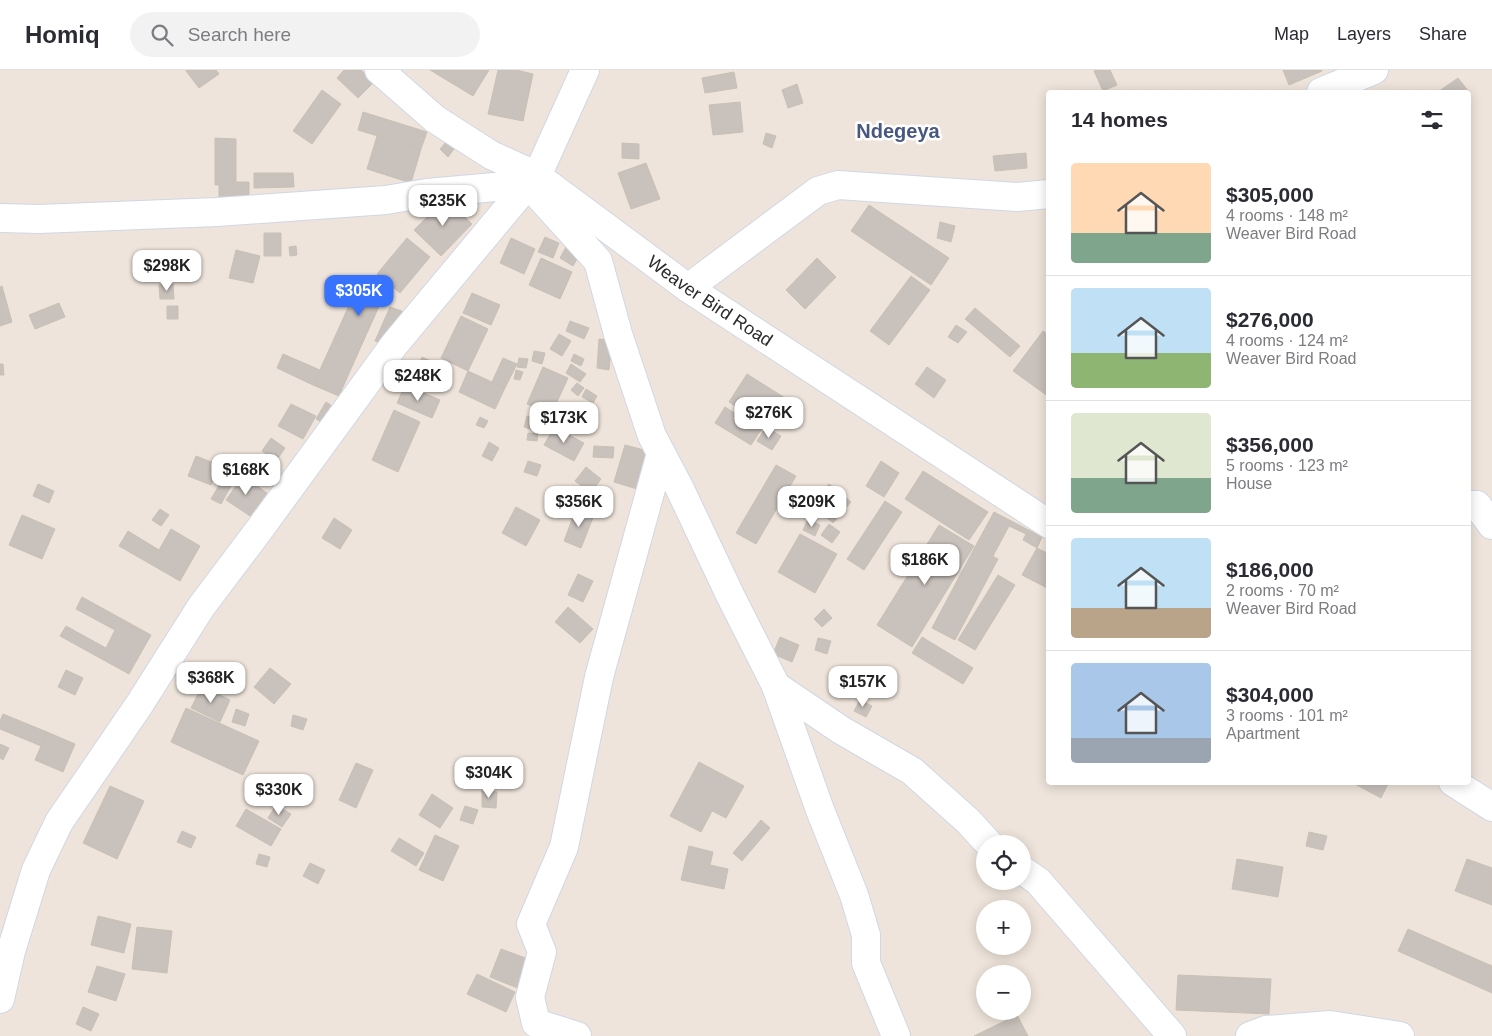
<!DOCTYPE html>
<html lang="en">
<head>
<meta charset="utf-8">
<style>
  :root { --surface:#fff; --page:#f2f2f3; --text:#2b2b33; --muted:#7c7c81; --line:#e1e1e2; --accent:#3773ff }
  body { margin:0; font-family:Arial,sans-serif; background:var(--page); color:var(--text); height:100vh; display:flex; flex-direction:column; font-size:19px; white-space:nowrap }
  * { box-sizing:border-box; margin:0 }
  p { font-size:16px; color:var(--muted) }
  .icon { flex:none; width:28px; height:28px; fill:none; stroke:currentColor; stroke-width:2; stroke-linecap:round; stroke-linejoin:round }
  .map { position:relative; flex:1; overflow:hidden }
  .panel { position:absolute; left:1046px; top:20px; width:425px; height:695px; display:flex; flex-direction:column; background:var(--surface); border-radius:5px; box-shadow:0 2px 12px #0003 }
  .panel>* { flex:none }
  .tools { position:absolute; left:976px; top:765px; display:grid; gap:10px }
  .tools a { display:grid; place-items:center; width:55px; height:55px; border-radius:50%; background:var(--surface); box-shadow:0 2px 12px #0003; font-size:25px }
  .price { position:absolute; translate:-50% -42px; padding:0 11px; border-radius:10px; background:#fff; color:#222; font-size:16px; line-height:32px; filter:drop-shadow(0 1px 2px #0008) }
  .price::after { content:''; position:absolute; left:50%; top:30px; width:15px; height:11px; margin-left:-8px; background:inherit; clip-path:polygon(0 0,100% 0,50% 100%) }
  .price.current { background:var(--accent); color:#fff }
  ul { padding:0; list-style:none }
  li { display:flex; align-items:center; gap:15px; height:125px; padding:0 25px }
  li+li { border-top:1px solid var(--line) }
  li span { display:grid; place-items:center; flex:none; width:140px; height:100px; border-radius:5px; color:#555 }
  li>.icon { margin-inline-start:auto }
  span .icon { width:60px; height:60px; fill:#fffc; stroke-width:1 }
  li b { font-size:21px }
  h2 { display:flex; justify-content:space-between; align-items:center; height:60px; padding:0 25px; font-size:21px }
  header { display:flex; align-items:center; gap:30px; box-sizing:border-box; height:70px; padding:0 25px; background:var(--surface); border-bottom:1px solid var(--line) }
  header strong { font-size:24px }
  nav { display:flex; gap:28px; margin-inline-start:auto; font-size:18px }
  .search { width:350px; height:45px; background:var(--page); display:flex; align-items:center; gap:12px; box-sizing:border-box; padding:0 18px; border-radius:28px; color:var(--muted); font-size:19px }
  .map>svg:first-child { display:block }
</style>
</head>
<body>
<header>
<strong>Homiq</strong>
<div class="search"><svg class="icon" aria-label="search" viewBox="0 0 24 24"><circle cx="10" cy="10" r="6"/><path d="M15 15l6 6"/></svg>Search here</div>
<nav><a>Map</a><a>Layers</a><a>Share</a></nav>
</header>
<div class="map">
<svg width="1492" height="966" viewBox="0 0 1492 966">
  <rect width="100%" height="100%" fill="#eee4db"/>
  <!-- building -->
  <path fill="#c9c1bb" stroke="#c9c0b5" d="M186,0H216L219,4L199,18L186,1Z
    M344,0H361L374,12L358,28L337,8Z
    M430,0H489L473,26Z
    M498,0H516L533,4L523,51L488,44Z
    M1095,0H1110L1117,15L1103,21L1094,1Z
    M1283,0H1322V1L1289,15Z
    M734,2L737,18L705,23L702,8Z
    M1458,8L1469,22H1438Z
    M797,14L803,33L788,38L782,20Z
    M322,20L341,34L312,74L293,61Z
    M740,32L743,62L713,65L709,35Z
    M363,42L427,62L421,79L358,60Z
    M766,63L776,66L772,78L763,74Z
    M377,66L421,79L411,113L367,99Z
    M215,68L236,69V112H249V127H219V115H215Z
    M446,72L454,79L448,87L440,79Z
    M622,73L639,74V89L622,88Z
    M1026,83L1027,98L995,101L993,86Z
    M646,93L660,129L631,139L618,103Z
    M254,103H293L294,117L254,118Z
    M446,128L472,154L441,186L414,160Z
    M869,135L949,188L931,215L851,161Z
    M940,152L955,156L951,172L937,168Z
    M264,163H281V186H264Z
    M545,167L559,173L553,188L538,182Z
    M407,168L430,187L400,223L377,204Z
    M511,168L535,179L524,204L500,193Z
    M567,175L581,182L573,196L560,188Z
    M296,176L297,185L290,186L289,177Z
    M236,180L260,186L253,213L229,208Z
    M541,188L572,202L560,229L529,215Z
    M817,188L836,207L805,239L786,220Z
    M911,206L930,220L889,275L870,261Z
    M360,211L385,223L358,283L333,271Z
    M173,214L174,229H160L159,215Z
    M2,216L12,252L0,256V217Z
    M472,223L500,235L491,255L463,243Z
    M59,233L65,247L35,259L29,245Z
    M167,236H178V249H167Z
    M390,237L402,241L387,276L375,271Z
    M975,238L1020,276L1010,287L965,249Z
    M461,246L488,259L468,301L441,288Z
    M570,251L589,258L584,269L566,261Z
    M956,255L967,262L958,273L948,267Z
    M1043,261L1049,265V327L1013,301Z
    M559,264L571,271L562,286L550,279Z
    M599,269L612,270L609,300L597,298Z
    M333,271L358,283L339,326L313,315Z
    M534,281L545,283L542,294L532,291Z
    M283,284L320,300L313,315L277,298Z
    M574,284L584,289L581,296L571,291Z
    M422,287L450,300L440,322L412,310Z
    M503,288L517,294L505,318L492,312Z
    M519,288L528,289L526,298L517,297Z
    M0,294H3L4,305H0Z
    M571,294L586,304L580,312L566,303Z
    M543,297L568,308L551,345L527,334Z
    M927,297L946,310L934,328L915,314Z
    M516,300L523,302L520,310L514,309Z
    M468,301L505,318L495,339L459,322Z
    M747,304L785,328L766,356L729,332Z
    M577,313L584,318L578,326L571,320Z
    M405,315L440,330L432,348L397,333Z
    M586,319L597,326L593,333L582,327Z
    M326,332L337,339L327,355L316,349Z
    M291,334L316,346L303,369L278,356Z
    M725,337L761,360L751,375L715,353Z
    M394,340L420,352L398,402L372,390Z
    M527,346L547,352L544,364L524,357Z
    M480,347L488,351L484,358L476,355Z
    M554,357L584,373L574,391L544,375Z
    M766,357L781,366L772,380L757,371Z
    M528,363L538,364L537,371L527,370Z
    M271,368L285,378L276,391L262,381Z
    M489,372L499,378L492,391L482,386Z
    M625,375L648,381L637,419L614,412Z
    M594,376L614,377L613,388L593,387Z
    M248,385L269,398L260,412L239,399Z
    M196,386L219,395L211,415L188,406Z
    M528,391L541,395L537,406L524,402Z
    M881,391L899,403L884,427L866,416Z
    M776,395L796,406L756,474L736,463Z
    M586,397L601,409L591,423L575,411Z
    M923,401L988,442L969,470L905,429Z
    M227,402L236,407L221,434L211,429Z
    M243,406L267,423L250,446L226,430Z
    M38,414L54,421L49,433L33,426Z
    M829,414L851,432L833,453L811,435Z
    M885,431L902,442L864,500L847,489Z
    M516,437L540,450L526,476L502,463Z
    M160,439L169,445L161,456L152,450Z
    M576,439L594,445L581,478L564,471Z
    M994,442L1042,467L1037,478L1023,470L1026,464L1009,456L993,486L975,477Z
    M22,445L55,459L42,489L9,475Z
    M334,448L352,460L340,479L322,468Z
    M808,449L820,455L815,466L803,460Z
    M829,454L840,462L832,473L821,465Z
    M939,455L974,476L912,577L877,555Z
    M171,459L200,476L180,511L119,476L128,461L159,480Z
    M800,464L837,484L815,523L778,502Z
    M975,477L998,489L955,570L932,558Z
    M1037,478L1049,484V519L1022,505Z
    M578,504L593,511L583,532L568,525Z
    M998,505L1015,515L975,580L958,570Z
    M82,527L151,565L129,604L60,566L66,556L106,578L115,560L76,539Z
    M568,537L593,559L580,573L555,552Z
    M824,539L832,548L822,557L814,549Z
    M780,567L799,575L792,592L773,584Z
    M922,567L973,598L963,614L912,583Z
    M818,568L831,571L827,584L815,580Z
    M270,598L291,614L274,634L254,617Z
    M66,600L83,608L75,625L58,617Z
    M202,616L230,630L220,652L191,638Z
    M860,630L872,636L866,647L854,641Z
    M186,638L259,671L243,705L171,672Z
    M236,639L249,644L245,656L232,652Z
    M3,644L47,662L41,676L0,659V651Z
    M293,645L307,649L303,660L291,656Z
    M47,662L75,674L63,702L35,690Z
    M0,674L9,678L3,690L0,688Z
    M699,692L744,716L726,748L712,741L701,762L670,746Z
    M356,693L373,700L356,738L339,730Z
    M1351,712H1389L1381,728Z
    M110,716L144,731L117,789L83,773Z
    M482,721L497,722L496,738L482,737Z
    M432,724L453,738L440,758L419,745Z
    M276,735L291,744L282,757L268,748Z
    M465,736L478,740L473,754L460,750Z
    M246,739L281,759L271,776L236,756Z
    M761,750L770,758L742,791L733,783Z
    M182,761L196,767L191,778L177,772Z
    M1309,762L1327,766L1323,780L1306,776Z
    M435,765L459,776L443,811L419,800Z
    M399,768L424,783L416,796L391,781Z
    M689,776L713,782L710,795L728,799L724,819L681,810Z
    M259,784L270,787L267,797L256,794Z
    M1237,789L1283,797L1278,827L1232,819Z
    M1467,789L1492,798V835L1455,821Z
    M310,793L325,800L318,814L303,806Z
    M98,846L131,854L124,883L91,875Z
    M137,857L172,861L167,903L132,899Z
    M1408,859L1492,896V923L1398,881Z
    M501,879L531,890L520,919L490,907Z
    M97,896L125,904L116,931L88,922Z
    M477,904L515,922L506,942L467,924Z
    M1178,905L1271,909L1269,944L1176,940Z
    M83,937L99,944L91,961L76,954Z
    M1017,945L1028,966H974Z"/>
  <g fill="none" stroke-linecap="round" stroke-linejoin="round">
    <!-- minor casing -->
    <g stroke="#d0d7e5" stroke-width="30">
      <g id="minor">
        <path id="s1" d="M379,0L435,49L491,85L537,106L688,218L1049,454"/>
        <path d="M1321,22L1374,0"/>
        <path d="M0,148L39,149L217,142L386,130L427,123L528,114L598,191L618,264L652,366L679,417L731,527L776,616L820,740L854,825L866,865V893L896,966"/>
        <path d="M688,218L818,121L838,115L1017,127L1049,124"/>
        <path d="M1469,435H1477L1492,455"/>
        <path d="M776,616L841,660L912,701L968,751L989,774"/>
        <path d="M1453,712L1492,737"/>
        <path d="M1022,800L1038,811L1172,966"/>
        <path d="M0,929L11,881L36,800L59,752L139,635L201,537L259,460L394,275L528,114L537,106L585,0"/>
        <path d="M577,966L536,953L530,927L542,882L531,854L564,777L599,607L661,383"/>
        <path d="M1250,966L1266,960L1330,955L1400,966"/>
      </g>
    </g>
    <!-- minor -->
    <use href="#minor" stroke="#fff" stroke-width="28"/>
  </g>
  <g text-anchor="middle" stroke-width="5" stroke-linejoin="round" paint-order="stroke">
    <!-- street labels -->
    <g font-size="18" fill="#2b2b2b" stroke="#fff">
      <text dy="6" stroke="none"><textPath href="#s1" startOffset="405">Weaver Bird Road</textPath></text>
    </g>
    <!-- quarter labels -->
    <g font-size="20" font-weight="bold" fill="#47577f" stroke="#fff">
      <text x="898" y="68">Ndegeya</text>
    </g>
  </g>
</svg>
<div class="tools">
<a><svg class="icon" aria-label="locate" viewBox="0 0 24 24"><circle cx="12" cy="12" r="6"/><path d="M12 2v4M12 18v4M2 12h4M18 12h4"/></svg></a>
<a>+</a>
<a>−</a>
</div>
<b class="price" style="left:443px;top:157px">$235K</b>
<b class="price" style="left:167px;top:222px">$298K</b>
<b class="price current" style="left:359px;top:247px">$305K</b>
<b class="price" style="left:418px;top:332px">$248K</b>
<b class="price" style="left:769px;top:369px">$276K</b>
<b class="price" style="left:564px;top:374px">$173K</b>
<b class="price" style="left:246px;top:426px">$168K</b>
<b class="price" style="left:579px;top:458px">$356K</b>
<b class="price" style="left:812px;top:458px">$209K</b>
<b class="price" style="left:925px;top:516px">$186K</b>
<b class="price" style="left:211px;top:634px">$368K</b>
<b class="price" style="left:863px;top:638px">$157K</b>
<b class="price" style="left:489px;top:729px">$304K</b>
<b class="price" style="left:279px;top:746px">$330K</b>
<section class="panel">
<h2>14 homes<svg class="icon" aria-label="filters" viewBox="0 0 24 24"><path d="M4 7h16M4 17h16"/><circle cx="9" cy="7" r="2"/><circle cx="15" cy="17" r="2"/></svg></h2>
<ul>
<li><span style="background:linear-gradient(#ffd9b3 70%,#7fa58c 0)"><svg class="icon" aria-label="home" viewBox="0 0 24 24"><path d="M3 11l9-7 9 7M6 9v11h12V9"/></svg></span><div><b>$305,000</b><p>4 rooms · 148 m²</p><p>Weaver Bird Road</p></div></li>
<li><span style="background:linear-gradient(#bfe0f5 65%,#8fb573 0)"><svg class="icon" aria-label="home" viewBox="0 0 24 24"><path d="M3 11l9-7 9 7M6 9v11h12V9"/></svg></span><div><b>$276,000</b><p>4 rooms · 124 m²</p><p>Weaver Bird Road</p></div></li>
<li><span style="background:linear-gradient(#dfe7d0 65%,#7fa58c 0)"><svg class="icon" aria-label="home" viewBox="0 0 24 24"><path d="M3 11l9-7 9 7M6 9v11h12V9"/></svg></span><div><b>$356,000</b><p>5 rooms · 123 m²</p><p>House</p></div></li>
<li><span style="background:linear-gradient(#bfe0f5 70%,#b9a48a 0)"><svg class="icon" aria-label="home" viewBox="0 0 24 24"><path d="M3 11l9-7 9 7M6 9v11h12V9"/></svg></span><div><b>$186,000</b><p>2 rooms · 70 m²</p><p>Weaver Bird Road</p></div></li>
<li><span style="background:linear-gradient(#a9c7e8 75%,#9aa5b1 0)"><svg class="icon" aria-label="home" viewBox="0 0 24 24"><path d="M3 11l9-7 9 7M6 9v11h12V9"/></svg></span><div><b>$304,000</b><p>3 rooms · 101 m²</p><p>Apartment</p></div></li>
</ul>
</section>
</div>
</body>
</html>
